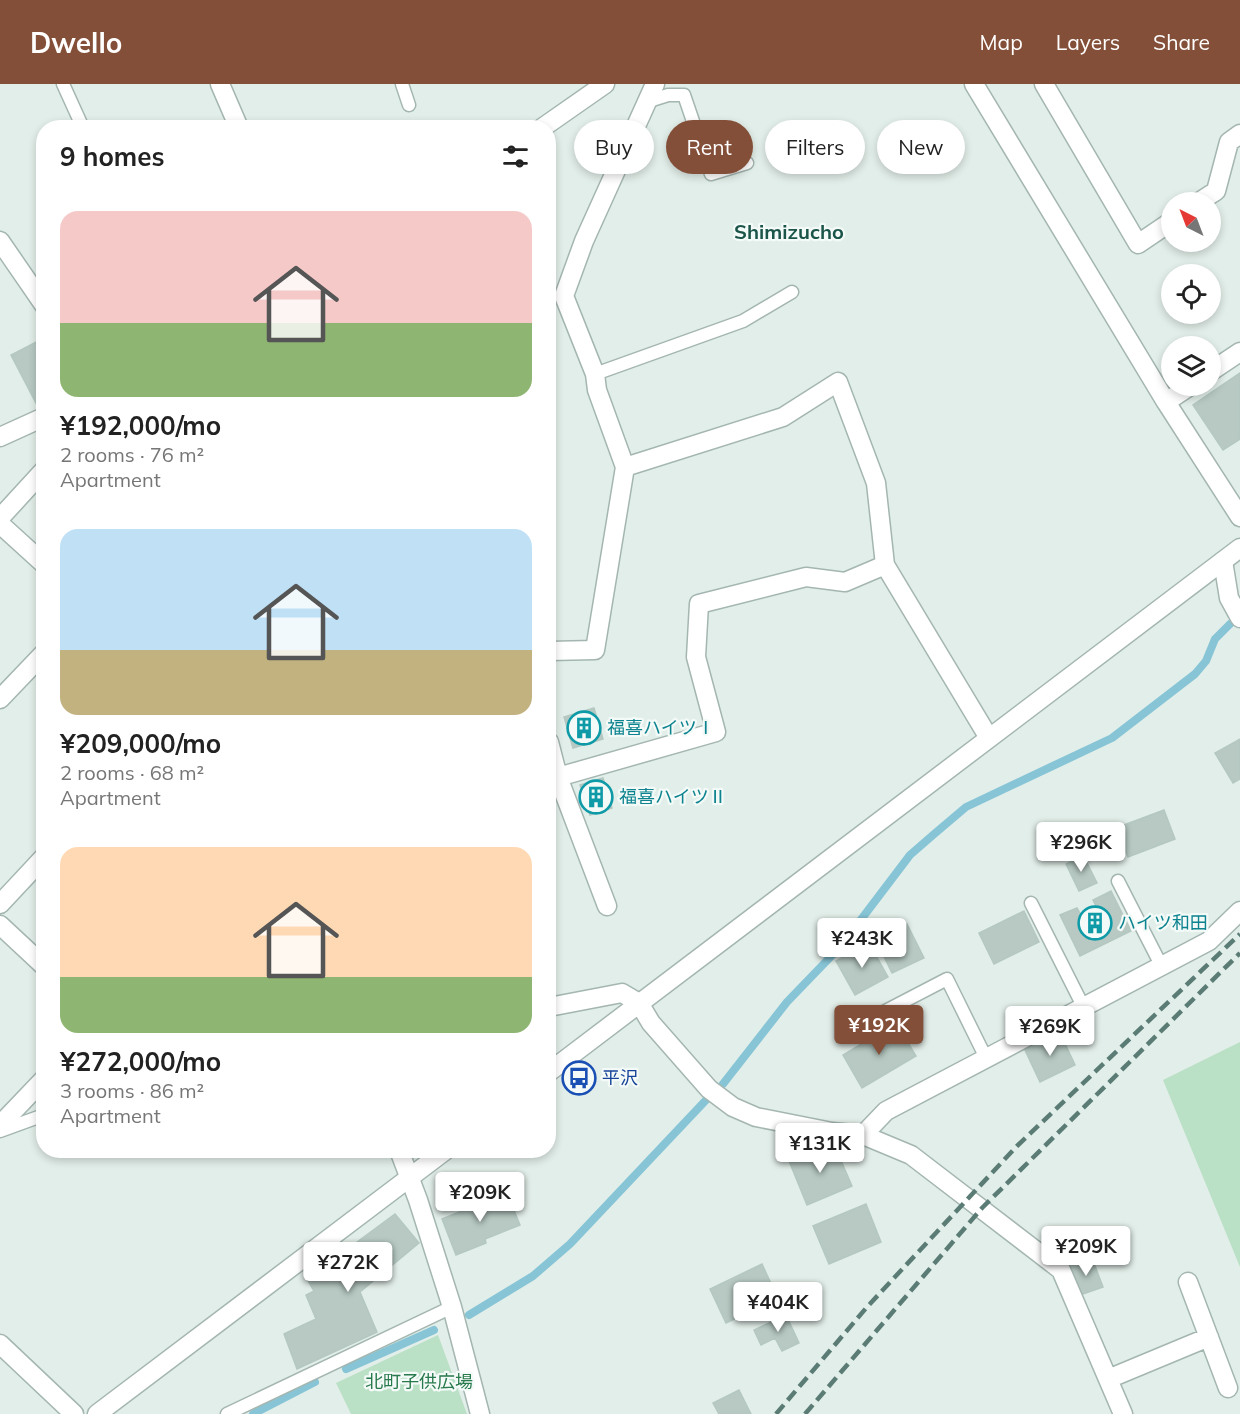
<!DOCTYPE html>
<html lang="en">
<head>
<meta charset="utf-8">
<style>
  :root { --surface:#fff; --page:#f6f6f6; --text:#222; --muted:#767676; --accent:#844f38 }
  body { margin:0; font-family:Mulish,"Noto Sans JP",sans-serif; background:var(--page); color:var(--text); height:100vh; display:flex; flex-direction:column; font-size:22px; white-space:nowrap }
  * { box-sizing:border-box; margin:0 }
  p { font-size:20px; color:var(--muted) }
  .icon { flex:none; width:33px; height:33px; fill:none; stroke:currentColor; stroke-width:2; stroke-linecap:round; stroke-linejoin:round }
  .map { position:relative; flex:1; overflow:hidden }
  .sheet { position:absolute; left:36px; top:36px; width:520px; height:1038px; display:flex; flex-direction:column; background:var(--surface); border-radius:24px; box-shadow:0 3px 9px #0003 }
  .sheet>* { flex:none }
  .top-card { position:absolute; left:574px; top:36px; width:570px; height:54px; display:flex; gap:12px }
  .needle { width:39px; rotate:318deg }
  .fabs { position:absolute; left:1161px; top:108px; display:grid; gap:12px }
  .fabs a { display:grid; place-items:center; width:60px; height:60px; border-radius:50%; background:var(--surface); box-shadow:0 3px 9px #0003; font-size:30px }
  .price { position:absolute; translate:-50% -51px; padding:0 14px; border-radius:6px; background:#fff; color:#222; font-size:20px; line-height:39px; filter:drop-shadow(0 2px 3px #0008) }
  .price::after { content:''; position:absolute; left:50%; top:36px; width:18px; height:14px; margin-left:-9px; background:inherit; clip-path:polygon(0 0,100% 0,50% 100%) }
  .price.active { background:var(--accent); color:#fff }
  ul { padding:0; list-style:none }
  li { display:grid; align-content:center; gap:12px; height:318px; padding:0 24px }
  li span { display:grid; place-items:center; height:186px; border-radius:18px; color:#555 }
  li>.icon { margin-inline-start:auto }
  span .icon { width:108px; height:108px; fill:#fffc; stroke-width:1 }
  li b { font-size:26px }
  h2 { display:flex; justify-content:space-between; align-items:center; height:72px; padding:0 24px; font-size:26px }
  .tag { padding:0 21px; border-radius:27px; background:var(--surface); box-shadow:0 3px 9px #0003; font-size:21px; line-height:54px }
  .tag.active { background:var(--accent); color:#fff }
  header { display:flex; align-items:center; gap:36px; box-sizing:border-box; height:84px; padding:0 30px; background:var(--accent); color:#fff }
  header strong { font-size:28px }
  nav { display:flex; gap:33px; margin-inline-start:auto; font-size:21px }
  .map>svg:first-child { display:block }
</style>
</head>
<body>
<header>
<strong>Dwello</strong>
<nav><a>Map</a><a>Layers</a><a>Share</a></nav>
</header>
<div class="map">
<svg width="1240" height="1330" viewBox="0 0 1240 1330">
  <rect width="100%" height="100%" fill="#e2eee9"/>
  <!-- green -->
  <path fill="#bae0c6" d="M1240,958V1183L1163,996Z
    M438,1251L467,1330H351L336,1299Z"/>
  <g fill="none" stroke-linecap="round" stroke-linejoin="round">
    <!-- stream -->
    <path stroke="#87c5d6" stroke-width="8" d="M723,1000L787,918L841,862L910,771L933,751L966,723L1112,654L1195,590L1206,577L1215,555L1230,540
      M469,1231L533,1192L570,1160L707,1015
      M346,1285L434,1246
      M253,1330L315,1298"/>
  </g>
  <!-- building -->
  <path fill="#b7c9c2" stroke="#b4c8c1" stroke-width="1.5" d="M44,254V318L37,321L11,271Z
    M1240,289V355L1223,366L1193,321Z
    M594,624L603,655L573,664L564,633Z
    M1240,655V695L1233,699L1215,669Z
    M603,694L612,724L590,731L580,701Z
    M1164,726L1175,755L1128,773L1116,744Z
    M1083,771L1097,799L1079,807L1066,780Z
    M1111,807L1131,847L1080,872L1060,831L1077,824L1081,831L1097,824L1093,816Z
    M1024,827L1039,858L994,880L979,849Z
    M907,840L924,874L892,889L876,856Z
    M869,859L888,893L855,911L836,877Z
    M896,939L916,972L862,1004L843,971Z
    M1060,949L1075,981L1040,998L1025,966Z
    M833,1058L852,1102L807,1121L789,1077Z
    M507,1109L520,1141L485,1155L486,1159L456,1171L442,1135Z
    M866,1120L881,1158L829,1180L813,1142Z
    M395,1130L419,1159L360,1208L377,1248L297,1285L284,1250L316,1235L306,1211L314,1207L307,1195Z
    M1092,1174L1103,1203L1080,1211L1069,1183Z
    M762,1180L778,1215L726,1239L710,1205Z
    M786,1231L799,1259L782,1267L775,1254L761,1261L754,1246Z
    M739,1306L751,1330H719L713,1319Z"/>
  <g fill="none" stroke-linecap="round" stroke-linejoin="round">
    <!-- service casing -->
    <g stroke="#a4b6b1" stroke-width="15">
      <path id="service" d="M63,0L83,44
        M402,0L409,21
        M649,17L668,11H684L711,90L747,79
        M595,290L743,237L792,208
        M1118,797L1161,881
        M1031,819L1083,922
        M872,934L947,895L986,974
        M0,1047L44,1031
        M227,1330L452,1223"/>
    </g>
    <!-- minor casing -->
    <g stroke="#a4b6b1" stroke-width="21">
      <path id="minor" d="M220,0L239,44
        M974,0L1166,318L1240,433
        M1044,0L1138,160L1172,137
        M542,44L605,0
        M1199,118L1216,107L1229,58L1240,50
        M0,157L44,221
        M1210,288L1240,268
        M1166,318L1190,302
        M0,353L44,333
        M625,383L783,333L838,298L876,399L885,481L989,654
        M0,434L44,386
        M0,440L44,480
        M1223,477L1229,514L1240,534
        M549,567L595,566L625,383L597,306L595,290L564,212L584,157L655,0
        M0,615L44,569
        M549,658L558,693L607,822
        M558,693L716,648L696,573L699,520L806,493L845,498L885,481
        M0,820L44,773
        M0,841L44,882
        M549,923L622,909L639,919L651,939L709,1005L733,1023L756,1033L832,1048L863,1051L911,1071L1061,1186L1123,1330
        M0,1041L44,995
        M863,1051L886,1027L1209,857L1240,827
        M399,1066L418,1116L452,1223L480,1330
        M1188,1198L1228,1304
        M0,1260L74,1330
        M1108,1295L1209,1253"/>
    </g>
    <!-- tertiary casing -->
    <g stroke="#a4b6b1" stroke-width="21">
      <path id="tertiary" d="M549,988L1240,464
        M97,1330L446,1066"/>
    </g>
    <!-- service -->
    <use href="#service" stroke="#fff" stroke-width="12"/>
    <!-- minor -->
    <use href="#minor" stroke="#fff" stroke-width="18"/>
    <!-- tertiary -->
    <use href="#tertiary" stroke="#fff" stroke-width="18"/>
    <!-- rail -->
    <path stroke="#5b7c75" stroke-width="4.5" stroke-dasharray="12 6" stroke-linecap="butt" d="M776,1330L867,1223L1017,1062L1240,850
      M805,1330L982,1124L1240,869"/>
  </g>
  <!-- icons -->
  <defs>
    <g id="building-ring" transform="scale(1.725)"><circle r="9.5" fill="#f3faf7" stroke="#0f9aa8" stroke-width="1.5"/><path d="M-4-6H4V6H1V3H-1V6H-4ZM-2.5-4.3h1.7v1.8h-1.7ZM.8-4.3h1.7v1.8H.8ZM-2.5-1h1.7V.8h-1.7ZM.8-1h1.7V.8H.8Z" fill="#0f9aa8"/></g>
    <g id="bus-ring" transform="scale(1.725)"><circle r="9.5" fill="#f3faf7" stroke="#1a4fb4" stroke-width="1.5"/><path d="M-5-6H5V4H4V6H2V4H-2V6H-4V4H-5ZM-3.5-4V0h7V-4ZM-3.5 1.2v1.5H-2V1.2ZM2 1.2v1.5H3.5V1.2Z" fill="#1a4fb4"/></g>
  </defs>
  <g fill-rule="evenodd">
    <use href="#building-ring" x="584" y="644"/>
    <use href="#building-ring" x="596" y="713"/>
    <use href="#building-ring" x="1095" y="839"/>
    <use href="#bus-ring" x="579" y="994"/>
  </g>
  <g text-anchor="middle" stroke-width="4.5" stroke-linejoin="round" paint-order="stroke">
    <!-- culture labels -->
    <g font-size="18" fill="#0d838f" stroke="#f3faf7" text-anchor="start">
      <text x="607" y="650">福喜ハイツⅠ</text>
      <text x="619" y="719">福喜ハイツⅡ</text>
      <text x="1118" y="845">ハイツ和田</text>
    </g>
    <!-- transit labels -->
    <g font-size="18" fill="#164399" stroke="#f3faf7" text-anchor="start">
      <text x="602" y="1000">平沢</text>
    </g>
    <!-- park labels -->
    <g font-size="18" fill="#287a4c" stroke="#f3faf7">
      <text x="419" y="1304">北町子供広場</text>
    </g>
    <!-- neighbourhood labels -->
    <g font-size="20" font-weight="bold" fill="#1b5449" stroke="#f3faf7">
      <text x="789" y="155">Shimizucho</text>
    </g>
  </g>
</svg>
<div class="fabs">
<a><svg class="needle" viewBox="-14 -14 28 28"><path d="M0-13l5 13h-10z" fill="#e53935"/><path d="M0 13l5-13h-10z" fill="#767676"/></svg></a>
<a><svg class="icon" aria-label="locate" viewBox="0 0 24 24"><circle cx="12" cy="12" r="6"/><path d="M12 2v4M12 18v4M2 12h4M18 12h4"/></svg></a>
<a><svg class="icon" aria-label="layers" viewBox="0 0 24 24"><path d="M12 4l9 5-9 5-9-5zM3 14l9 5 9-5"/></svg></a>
</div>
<b class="price" style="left:1081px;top:789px">¥296K</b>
<b class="price" style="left:862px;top:885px">¥243K</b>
<b class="price active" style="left:879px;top:972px">¥192K</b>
<b class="price" style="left:1050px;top:973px">¥269K</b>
<b class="price" style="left:820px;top:1090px">¥131K</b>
<b class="price" style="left:480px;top:1139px">¥209K</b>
<b class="price" style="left:1086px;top:1193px">¥209K</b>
<b class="price" style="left:348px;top:1209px">¥272K</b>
<b class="price" style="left:778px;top:1249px">¥404K</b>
<div class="top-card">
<a class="tag">Buy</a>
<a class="tag active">Rent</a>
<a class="tag">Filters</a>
<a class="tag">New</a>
</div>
<section class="sheet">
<h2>9 homes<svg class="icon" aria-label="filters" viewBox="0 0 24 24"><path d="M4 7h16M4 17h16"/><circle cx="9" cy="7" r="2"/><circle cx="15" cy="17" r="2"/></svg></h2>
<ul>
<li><span style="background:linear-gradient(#f6c9c9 60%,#8fb573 0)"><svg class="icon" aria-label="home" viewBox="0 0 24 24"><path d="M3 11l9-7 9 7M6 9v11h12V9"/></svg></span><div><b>¥192,000/mo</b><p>2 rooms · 76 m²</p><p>Apartment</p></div></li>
<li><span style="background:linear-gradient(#bfe0f5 65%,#c2b280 0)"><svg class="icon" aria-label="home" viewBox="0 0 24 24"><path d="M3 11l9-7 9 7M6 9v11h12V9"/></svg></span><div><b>¥209,000/mo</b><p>2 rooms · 68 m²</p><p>Apartment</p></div></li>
<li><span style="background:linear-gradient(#ffd9b3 70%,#8fb573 0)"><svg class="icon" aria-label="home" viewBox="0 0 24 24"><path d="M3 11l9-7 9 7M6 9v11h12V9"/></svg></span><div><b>¥272,000/mo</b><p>3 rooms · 86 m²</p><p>Apartment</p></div></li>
</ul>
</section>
</div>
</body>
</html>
